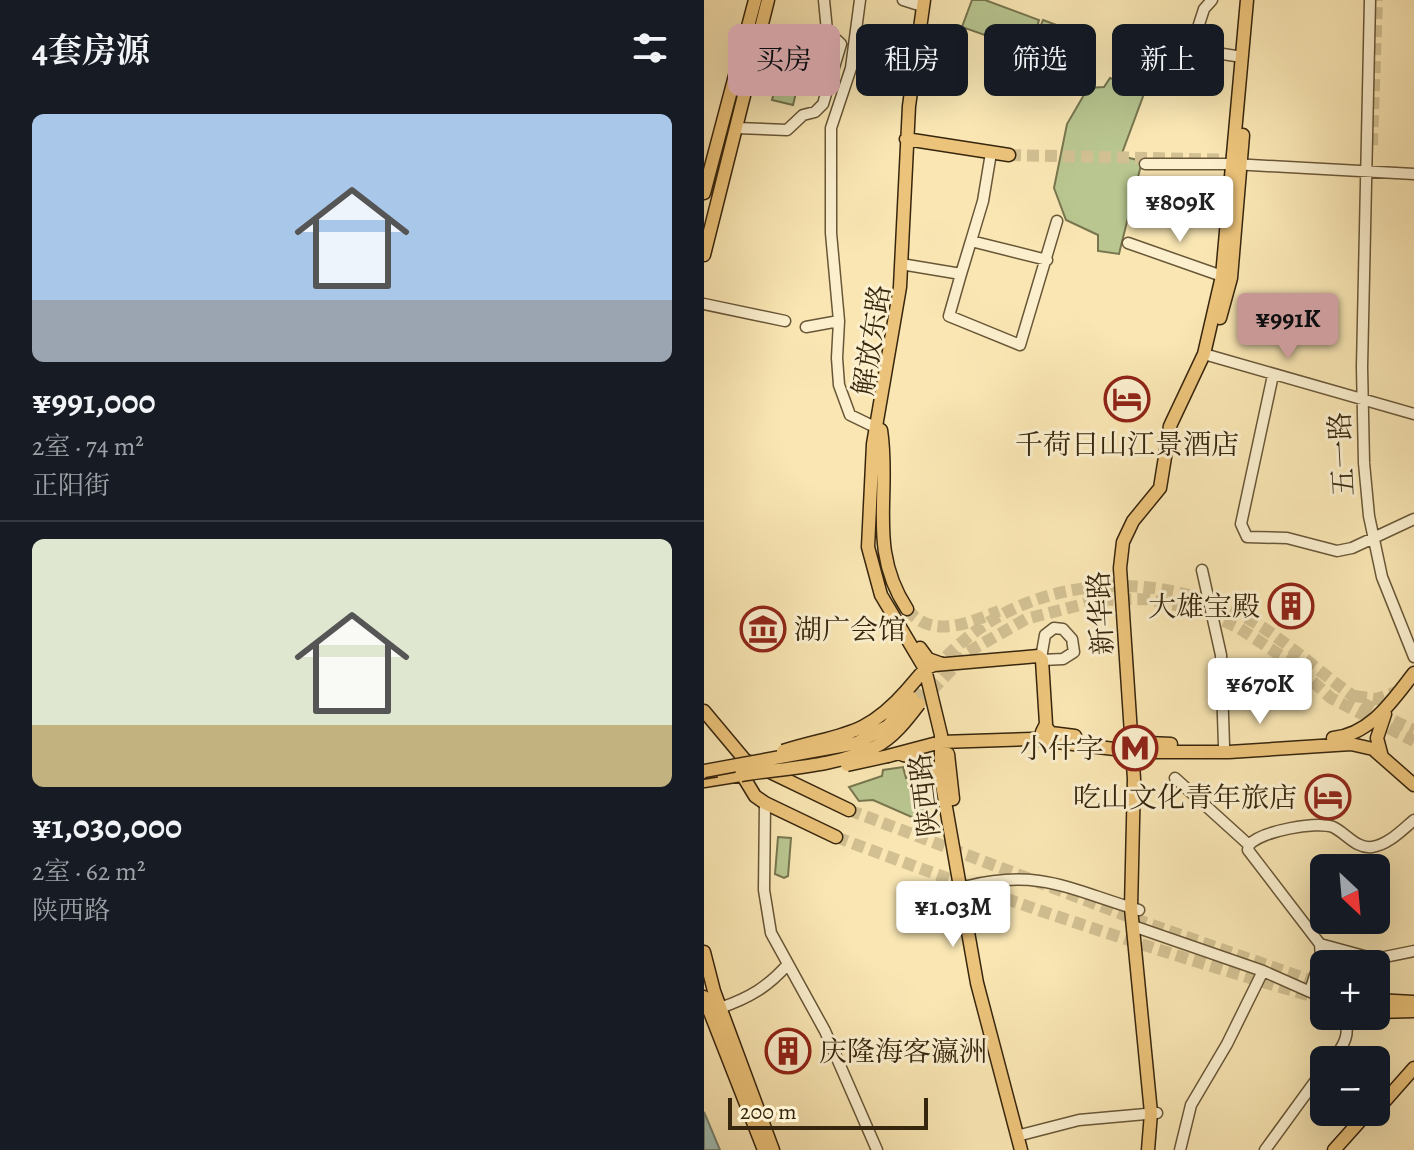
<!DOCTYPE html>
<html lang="zh">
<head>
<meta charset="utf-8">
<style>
  :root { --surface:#171b24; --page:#20242c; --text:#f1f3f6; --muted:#9ea1a6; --line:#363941; --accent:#c59692 }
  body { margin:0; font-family:Alegreya,"Noto Serif SC",serif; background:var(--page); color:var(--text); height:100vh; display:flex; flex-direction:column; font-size:30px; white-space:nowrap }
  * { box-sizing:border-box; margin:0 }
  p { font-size:26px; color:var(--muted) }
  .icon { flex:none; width:44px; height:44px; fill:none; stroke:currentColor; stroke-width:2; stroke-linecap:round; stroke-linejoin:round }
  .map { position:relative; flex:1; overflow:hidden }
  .drawer { display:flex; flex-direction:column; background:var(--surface); width:704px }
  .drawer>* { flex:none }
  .banner { position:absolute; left:24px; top:24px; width:566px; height:72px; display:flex; gap:16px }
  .needle { width:52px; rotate:154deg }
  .controls { position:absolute; left:606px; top:854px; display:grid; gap:16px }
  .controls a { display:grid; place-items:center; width:80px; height:80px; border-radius:12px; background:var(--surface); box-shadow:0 8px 32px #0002; font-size:40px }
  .scale { position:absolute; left:24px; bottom:20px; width:200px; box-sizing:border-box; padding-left:8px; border:4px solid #37260e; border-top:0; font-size:22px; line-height:28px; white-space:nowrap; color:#37260e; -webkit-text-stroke:6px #fbefce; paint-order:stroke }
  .price { position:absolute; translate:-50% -68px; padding:0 18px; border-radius:8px; background:#fff; color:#222; font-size:26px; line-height:52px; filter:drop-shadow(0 2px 4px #0008) }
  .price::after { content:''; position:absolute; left:50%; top:48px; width:24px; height:18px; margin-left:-12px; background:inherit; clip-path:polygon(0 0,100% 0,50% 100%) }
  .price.active { background:var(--accent); color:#111 }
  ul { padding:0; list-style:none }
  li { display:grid; align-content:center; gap:16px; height:424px; padding:0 32px }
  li+li { border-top:2px solid var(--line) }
  li span { display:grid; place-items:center; height:248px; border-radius:12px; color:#555 }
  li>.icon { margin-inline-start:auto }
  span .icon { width:144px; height:144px; fill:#fffc; stroke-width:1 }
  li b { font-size:34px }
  h2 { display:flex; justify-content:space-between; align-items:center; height:96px; padding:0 32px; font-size:34px }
  .pill { padding:0 28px; border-radius:12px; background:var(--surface); box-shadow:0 8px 32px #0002; font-size:28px; line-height:72px }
  .pill.active { background:var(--accent); color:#111 }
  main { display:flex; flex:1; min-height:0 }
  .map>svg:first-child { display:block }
</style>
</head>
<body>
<main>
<section class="drawer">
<h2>4套房源<svg class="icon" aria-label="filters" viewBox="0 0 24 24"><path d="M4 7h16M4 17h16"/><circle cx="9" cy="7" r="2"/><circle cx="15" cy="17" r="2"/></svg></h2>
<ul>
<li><span style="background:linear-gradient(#a9c7e8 75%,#9aa5b1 0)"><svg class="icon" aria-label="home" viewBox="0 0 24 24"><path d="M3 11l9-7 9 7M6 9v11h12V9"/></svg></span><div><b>¥991,000</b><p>2室 · 74 m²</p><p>正阳街</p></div></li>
<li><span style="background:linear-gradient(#dfe7d0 75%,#c2b280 0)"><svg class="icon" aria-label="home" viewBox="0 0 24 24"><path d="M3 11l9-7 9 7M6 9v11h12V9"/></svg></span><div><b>¥1,030,000</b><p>2室 · 62 m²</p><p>陕西路</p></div></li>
</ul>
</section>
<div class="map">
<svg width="710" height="1150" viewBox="0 0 710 1150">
  <rect width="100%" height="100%" fill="#f9e6b3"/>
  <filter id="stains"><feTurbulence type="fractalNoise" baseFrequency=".0025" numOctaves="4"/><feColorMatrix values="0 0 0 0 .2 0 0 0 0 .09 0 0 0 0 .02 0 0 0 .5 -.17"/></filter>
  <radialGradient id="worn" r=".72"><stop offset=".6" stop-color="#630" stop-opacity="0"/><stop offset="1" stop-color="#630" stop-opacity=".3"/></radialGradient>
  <!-- green -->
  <path fill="#b9c690" stroke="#78764f" stroke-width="2" d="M268,0H281L335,20L333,27L323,31L317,48L258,27Z
    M339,20L366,30L355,59L328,48Z
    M76,68L97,73L89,105L68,100Z
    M406,78L441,91L417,156L438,161L415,254L394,251V235L362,220L350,188L363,124L384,88L400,87Z
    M199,767L202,778L211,776L219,786L227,821L219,822L169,800L155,801L145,787L178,776L179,770Z
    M74,837L87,838L84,876L80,878L71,874Z"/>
  <!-- water -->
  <path fill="#9fbeb4" stroke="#758172" stroke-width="2" d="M0,1112L16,1150H0Z"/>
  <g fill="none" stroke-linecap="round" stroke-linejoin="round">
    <!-- major-tunnel -->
    <path stroke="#d2c092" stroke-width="12" stroke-dasharray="12 6" stroke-linecap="butt" d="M668,145L673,0
      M305,155L536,160
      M203,609C228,640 264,623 295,611
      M651,696L673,699L698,690
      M208,698C223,678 238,659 257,643C341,569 474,569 564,631C617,668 648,704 710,730
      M215,704L264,652L322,619L395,600L444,599L499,611L535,628L588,663L627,698L710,741
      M145,810L431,919L620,985
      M132,837C293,898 448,950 614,998"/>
    <!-- minor casing -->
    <g stroke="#685637" stroke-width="13">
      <path id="minor" d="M156,0L147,68L127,128V233L135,321L133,358L135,385L146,415L175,429
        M199,0L218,6
        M508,0L500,9L487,49L538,57
        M666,0L658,367L660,463L665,516L678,577L710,657
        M32,128L83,130L99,115L111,112L119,104L137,44L123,31L120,0
        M441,164H529L710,174
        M267,241L279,201L287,153
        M424,243L518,276
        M197,264L257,274L267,241L343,260
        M257,274L245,316L316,345L353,221
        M0,304L81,321
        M102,327L135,321
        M500,354L710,414
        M569,375L537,524L543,537L583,538L633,551L648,548L710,519
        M498,570L517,655L520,746
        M337,658L341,635L350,628L359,629L368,639L370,652L359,659L338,660
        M471,778L545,845
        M61,803L60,890L67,933L121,1031L173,1150
        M264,886C337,868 369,891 435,910
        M429,926L559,971L620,998
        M616,944L671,959L710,951
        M606,991L617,957L616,944L544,850L545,845C557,831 612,821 629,827C642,833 652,849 668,847C684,845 698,830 710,820
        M16,1008C45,998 64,987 84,964
        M628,1060C640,1046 647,1034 640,1016
        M313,1136L375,1120L453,1113
        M476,1150L487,1105L523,1044L559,971
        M561,1150L620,1069"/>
    </g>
    <!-- major casing -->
    <g stroke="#37260e" stroke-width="15">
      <path id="major" d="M220,0L205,106L196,287L169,444L164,547L177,595L221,669L237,735V779L273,983L317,1150
        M202,139L305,155
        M0,193L51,0
        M0,255L64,0
        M516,318L527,278L539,135
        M177,430C187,495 163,548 203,609
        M216,648L224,659L238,664
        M203,690L221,669L230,665L334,656L338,660L342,724L338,732
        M0,711L41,760L145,810
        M342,727L347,733L371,736
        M629,738C667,734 688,701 710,673
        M421,742L467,744
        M244,754L249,799
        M199,755L221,760L237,779
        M184,756L237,742L328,739L435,752H525L647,744L669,749L710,785
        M678,757L673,738L681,714
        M34,768L51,796L61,803L132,837
        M0,781L37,775
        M0,952L10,991L69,1150
        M0,997L60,1150
        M672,1000L710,1002
        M672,1012L710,1011
        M672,1111L710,1068
        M444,1150L447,1113L427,908L430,779L416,568L419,542L429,521L456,488L466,426L500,354L518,276L543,0
        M630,1150L664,1112"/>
    </g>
    <!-- minor -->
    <use href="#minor" stroke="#fbefce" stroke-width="10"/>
    <!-- major -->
    <use href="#major" stroke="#ecc37a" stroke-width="12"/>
    <!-- rail -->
    <path stroke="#37260e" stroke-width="2" stroke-dasharray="14 14" stroke-linecap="butt" d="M0,779L26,775"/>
    <!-- major-bridge casing -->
    <g stroke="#37260e" stroke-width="15" stroke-linecap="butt">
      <path id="major-bridge" d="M79,751C136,733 160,739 203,690
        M143,765L184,756
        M0,771L153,743L184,726L208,698
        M37,775C79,768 132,767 171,747C189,738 203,720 215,704"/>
    </g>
    <!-- major-bridge -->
    <use href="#major-bridge" stroke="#ecc37a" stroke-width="12"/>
  </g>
  <!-- icons -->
  <defs>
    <g id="hotel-ring" transform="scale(2.3)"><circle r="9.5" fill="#fbefce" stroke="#8f2418" stroke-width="1.5"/><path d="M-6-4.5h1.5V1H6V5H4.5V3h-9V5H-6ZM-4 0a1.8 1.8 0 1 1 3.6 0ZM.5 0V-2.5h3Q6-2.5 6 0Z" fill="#8f2418"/></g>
    <g id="building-ring" transform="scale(2.3)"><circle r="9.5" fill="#fbefce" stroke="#8f2418" stroke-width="1.5"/><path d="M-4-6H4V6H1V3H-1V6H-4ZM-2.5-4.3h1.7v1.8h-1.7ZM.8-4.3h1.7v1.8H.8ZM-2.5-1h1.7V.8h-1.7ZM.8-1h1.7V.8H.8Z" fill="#8f2418"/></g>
    <g id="museum-ring" transform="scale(2.3)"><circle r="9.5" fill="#fbefce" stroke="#8f2418" stroke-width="1.5"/><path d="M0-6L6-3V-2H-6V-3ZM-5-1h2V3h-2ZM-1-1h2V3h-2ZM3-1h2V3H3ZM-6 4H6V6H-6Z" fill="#8f2418"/></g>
    <g id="metro-ring" transform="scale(2.3)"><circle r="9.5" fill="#fbefce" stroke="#8f2418" stroke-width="1.5"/><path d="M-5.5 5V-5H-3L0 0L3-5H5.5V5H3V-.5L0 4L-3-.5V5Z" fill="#8f2418"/></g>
  </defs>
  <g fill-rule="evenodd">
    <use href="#hotel-ring" x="423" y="399"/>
    <use href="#building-ring" x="587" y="606"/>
    <use href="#museum-ring" x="59" y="629"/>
    <use href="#metro-ring" x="431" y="748"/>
    <use href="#hotel-ring" x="624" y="797"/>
    <use href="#building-ring" x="84" y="1051"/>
  </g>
  <g text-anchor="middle" stroke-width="6" stroke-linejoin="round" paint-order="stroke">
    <!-- street labels -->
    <g font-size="28" fill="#37260e" stroke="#fbefce">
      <text transform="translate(167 340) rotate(-81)" y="10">解放东路</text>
      <text transform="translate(637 454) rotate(-93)" y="10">五一路</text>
      <text transform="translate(396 613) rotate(-93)" y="10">新华路</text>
      <text transform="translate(220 795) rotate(-97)" y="10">陕西路</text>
    </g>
    <!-- poi labels -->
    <g font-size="28" fill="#37260e" stroke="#fbefce" text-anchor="end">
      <text x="423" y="454" text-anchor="middle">千荷日山江景酒店</text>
      <text x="556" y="616">大雄宝殿</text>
      <text x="90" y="639" text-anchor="start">湖广会馆</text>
      <text x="400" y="758">小什字</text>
      <text x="593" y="807">吃山文化青年旅店</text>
      <text x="115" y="1061" text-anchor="start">庆隆海客瀛洲</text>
    </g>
  </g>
  <rect width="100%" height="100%" filter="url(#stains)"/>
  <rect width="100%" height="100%" fill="url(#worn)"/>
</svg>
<div class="controls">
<a><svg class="needle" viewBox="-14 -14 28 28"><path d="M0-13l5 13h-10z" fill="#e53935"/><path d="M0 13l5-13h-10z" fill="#9ea1a6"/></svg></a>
<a>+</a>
<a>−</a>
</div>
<div class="scale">200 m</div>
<b class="price" style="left:476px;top:244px">¥809K</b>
<b class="price active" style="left:584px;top:361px">¥991K</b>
<b class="price" style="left:556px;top:726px">¥670K</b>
<b class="price" style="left:249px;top:949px">¥1.03M</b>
<div class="banner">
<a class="pill active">买房</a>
<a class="pill">租房</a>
<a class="pill">筛选</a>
<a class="pill">新上</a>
</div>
</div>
</main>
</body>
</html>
